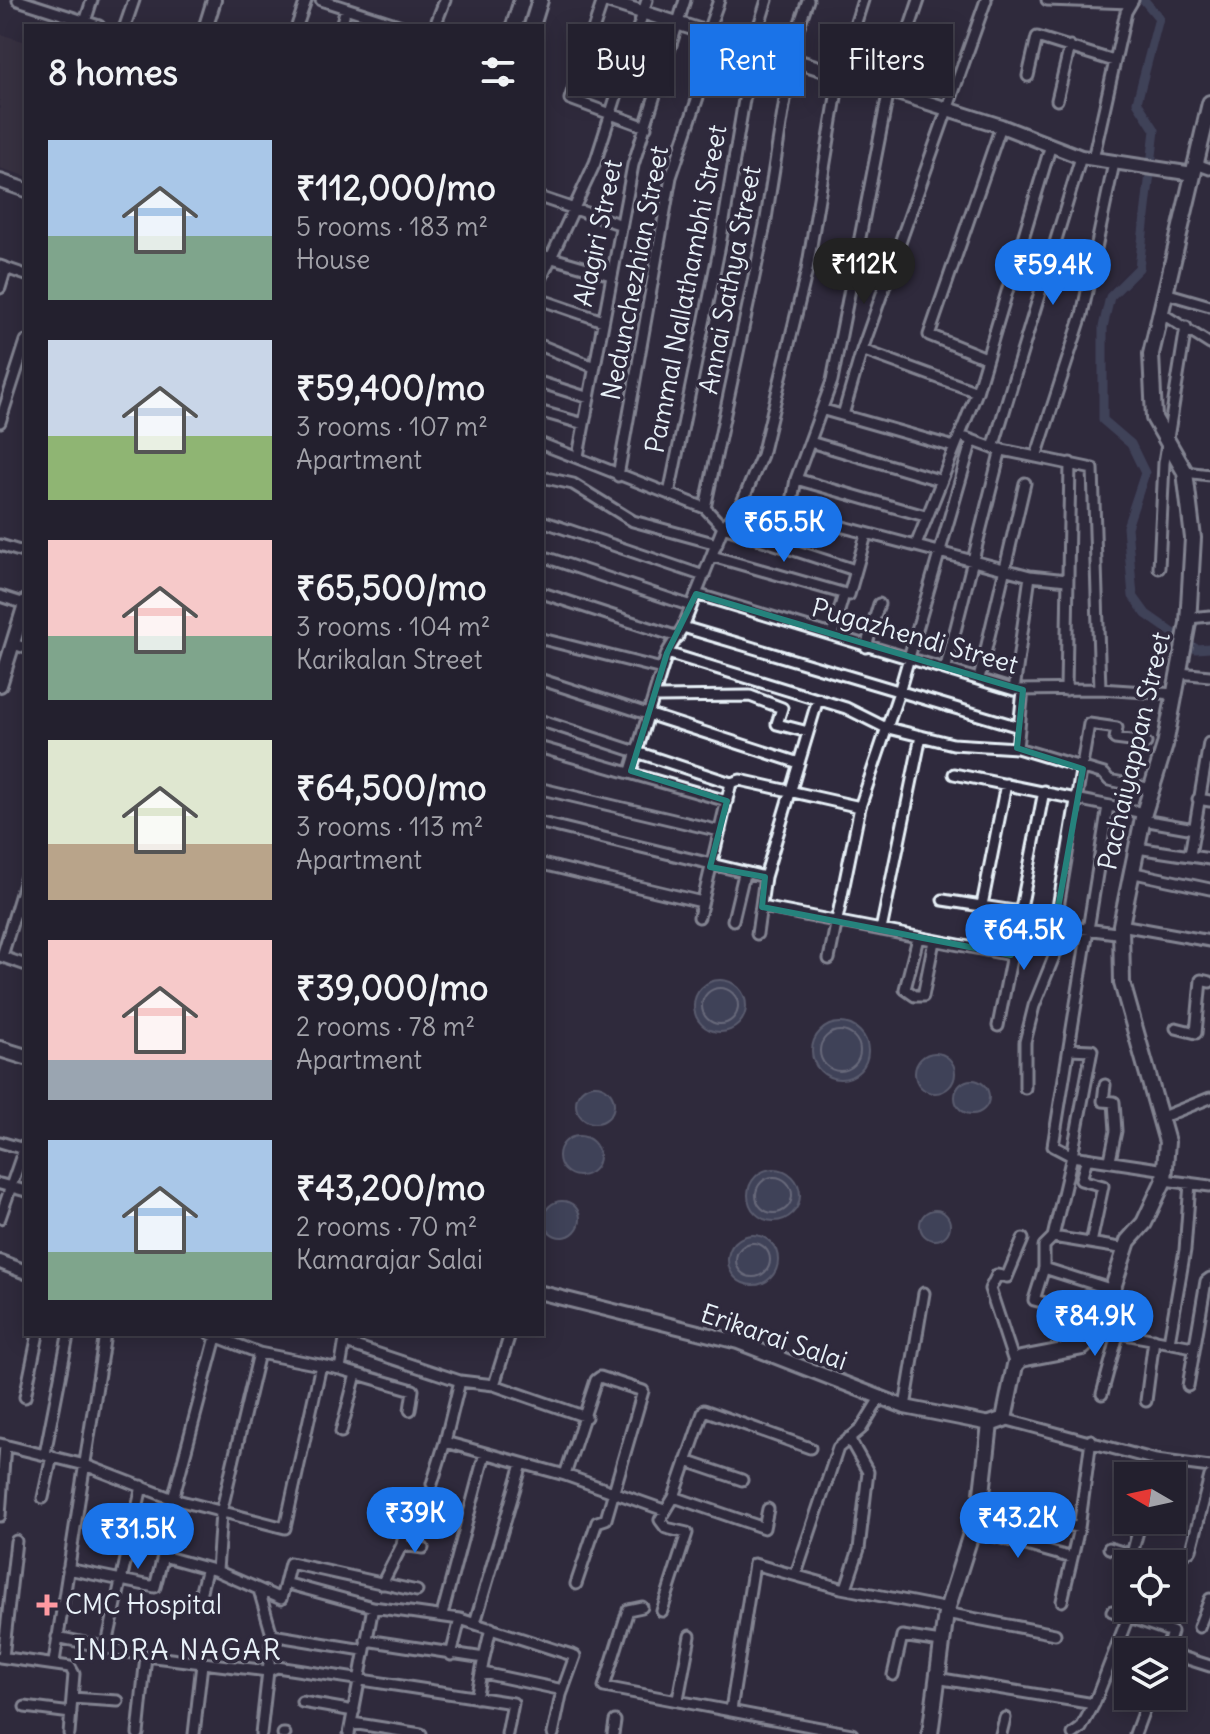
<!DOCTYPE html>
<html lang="en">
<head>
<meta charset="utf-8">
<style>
  :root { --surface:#23202e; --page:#2b2836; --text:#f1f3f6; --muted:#a3a3aa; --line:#403e4a; --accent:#1a73e8 }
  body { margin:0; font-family:Delius,sans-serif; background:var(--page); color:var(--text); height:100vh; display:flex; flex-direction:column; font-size:30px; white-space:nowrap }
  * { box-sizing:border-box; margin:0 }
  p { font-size:26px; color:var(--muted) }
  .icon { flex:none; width:44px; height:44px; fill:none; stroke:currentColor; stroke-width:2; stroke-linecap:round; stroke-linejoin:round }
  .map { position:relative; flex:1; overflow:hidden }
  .sheet { position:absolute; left:24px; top:24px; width:520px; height:1312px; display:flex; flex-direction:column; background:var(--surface); border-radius:0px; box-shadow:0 4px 20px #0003,0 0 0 2px var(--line) }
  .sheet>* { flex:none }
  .hud { position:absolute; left:568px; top:24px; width:522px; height:72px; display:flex; gap:16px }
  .needle { width:52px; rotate:279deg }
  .fabs { position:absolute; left:1114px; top:1462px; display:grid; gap:16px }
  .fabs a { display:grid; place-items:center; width:72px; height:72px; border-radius:0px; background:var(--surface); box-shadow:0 4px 20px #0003,0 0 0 2px var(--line); font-size:40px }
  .price { position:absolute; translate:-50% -68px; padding:0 18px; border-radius:28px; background:var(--accent); color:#fff; font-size:26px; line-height:52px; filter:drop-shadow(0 2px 4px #0008) }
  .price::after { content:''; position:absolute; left:50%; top:48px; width:24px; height:18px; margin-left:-12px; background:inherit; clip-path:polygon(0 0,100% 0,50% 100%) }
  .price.selected { background:#222; color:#fff }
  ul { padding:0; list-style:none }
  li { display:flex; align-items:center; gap:24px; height:200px; padding:0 24px }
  li span { display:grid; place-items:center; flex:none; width:224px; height:160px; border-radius:0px; color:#555 }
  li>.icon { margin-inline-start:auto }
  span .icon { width:96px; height:96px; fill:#fffc; stroke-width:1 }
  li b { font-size:34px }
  h2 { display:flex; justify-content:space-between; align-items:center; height:96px; padding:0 24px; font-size:34px }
  .tag { padding:0 28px; border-radius:0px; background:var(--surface); box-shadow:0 4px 20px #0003,0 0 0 2px var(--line); font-size:28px; line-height:72px }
  .tag.selected { background:var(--accent); color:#fff }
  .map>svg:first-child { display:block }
</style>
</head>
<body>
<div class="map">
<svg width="1210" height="1734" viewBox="0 0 1210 1734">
  <rect width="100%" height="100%" fill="#2f2a3d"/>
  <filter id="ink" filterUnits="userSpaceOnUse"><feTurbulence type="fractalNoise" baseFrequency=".0125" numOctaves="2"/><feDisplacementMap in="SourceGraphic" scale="16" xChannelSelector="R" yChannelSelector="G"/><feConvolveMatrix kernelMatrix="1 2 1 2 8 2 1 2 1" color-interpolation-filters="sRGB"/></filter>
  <g filter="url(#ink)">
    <!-- built -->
    <path fill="#423b47" d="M0,34L26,42V176L0,168Z"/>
    <!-- water -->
    <path fill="#525e7a" stroke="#8e99ac" stroke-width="2" d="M694 1006a26 26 0 1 1 52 0a26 26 0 1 1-52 0Z
      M812 1051a28 28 0 1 1 56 0a28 28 0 1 1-56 0Z
      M915 1073a20 20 0 1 1 40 0a20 20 0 1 1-40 0Z
      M955 1097a17 17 0 1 1 34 0a17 17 0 1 1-34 0Z
      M576 1104a19 19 0 1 1 38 0a19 19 0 1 1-38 0Z
      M559 1156a20 20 0 1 1 40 0a20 20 0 1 1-40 0Z
      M748 1195a26 26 0 1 1 52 0a26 26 0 1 1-52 0Z
      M544 1219a18 18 0 1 1 36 0a18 18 0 1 1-36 0Z
      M920 1225a15 15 0 1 1 30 0a15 15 0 1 1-30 0Z
      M728 1260a25 25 0 1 1 50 0a25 25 0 1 1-50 0Z"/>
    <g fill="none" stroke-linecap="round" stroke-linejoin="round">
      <!-- shore -->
      <path stroke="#acb6c6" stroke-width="2" d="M702 1006a18 18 0 1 1 36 0a18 18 0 1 1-36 0Z
        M820 1051a20 20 0 1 1 40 0a20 20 0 1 1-40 0Z
        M756 1195a18 18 0 1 1 36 0a18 18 0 1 1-36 0Z
        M736 1260a17 17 0 1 1 34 0a17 17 0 1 1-34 0Z"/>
      <!-- canal -->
      <path stroke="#525e7a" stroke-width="9" d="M1144,0L1159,18L1137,102L1155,130L1139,268L1110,297L1103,327V420L1131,444L1145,473L1127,527L1133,596L1146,614L1196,649L1210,648"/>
      <!-- minor casing -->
      <g stroke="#e8f1f8" stroke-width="15">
        <path id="minor" d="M18,0L99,26
          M321,0L401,26
          M603,0L570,99L646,127
          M1047,0L1131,3
          M85,22L92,0
          M125,26L134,0
          M297,26L306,0
          M341,26L346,8
          M435,26L445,0
          M708,31L719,0
          M1028,76L1037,37L1114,61
          M1057,100L1070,46
          M1093,159L1126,12L1133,0
          M1196,164L1210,169
          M542,198L619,224
          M542,255L611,275
          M0,266L26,275
          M542,277L595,163L647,0
          M0,288L6,268
          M1165,293L1210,306
          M542,300L603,321
          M1161,313L1210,344
          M542,346L594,367
          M862,350L977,392
          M986,358L929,335L1001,126
          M542,383L589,398
          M824,410L954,447
          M542,412L584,424
          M843,415L862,350L986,0
          M0,422L26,341
          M966,438L993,448L1093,469L1100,689
          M810,442L939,480
          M542,444L705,508L723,527L855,570
          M993,448L1081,157
          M578,456L633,165L685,0
          M1036,457L1082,315L1114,163
          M1185,472L1210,475
          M618,476L671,177L719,35
          M542,477L573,484L633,521L717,544
          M796,479L925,516
          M669,494L720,245L753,45L767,0
          M741,505L790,513L1030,576L1067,580
          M705,508L765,225L795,37L808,0
          M790,513L796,479L832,381L889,89L919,0
          M542,521L704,576
          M0,545L26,553
          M916,545L977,392L1050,148
          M542,556L691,606
          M712,556L849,595L866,535
          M1159,568L1164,463L1186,327
          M542,593L678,637
          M696,594L1014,690L1100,689L1175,694
          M0,596L25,604
          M1189,618L1210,616
          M683,627L1019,727
          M832,635L844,594
          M542,639L662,669
          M13,644L26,648
          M866,647L879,604
          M667,653L846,708L884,727L953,744L1017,748L1104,774L1109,780L1152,789
          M946,667L1001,449
          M1179,673L1210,676
          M979,679L1025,483
          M542,680L799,763
          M1014,690L1030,576
          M1066,690L1070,463
          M656,697L750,696L782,708L777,724L808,732
          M542,721L731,783
          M542,748L727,801
          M1017,748L1023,690
          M631,771L667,653L683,627L723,527L741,505L762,455L807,270L840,73L863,0
          M954,774L1144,813
          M731,783L740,780L860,807
          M542,789L720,831
          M1198,799L1210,801
          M1143,820L1194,829
          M542,823L765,877
          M1137,848L1210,859
          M1190,855L1209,743
          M542,864L702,902
          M1130,872L1210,889
          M943,900L1020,912L1055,925L1116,933L1121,925L1210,941
          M982,905L1006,784
          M762,907L1011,955
          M699,917L731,783
          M733,920L744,874
          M1055,925L1089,724L1117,728L1115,739L1146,743
          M881,930L921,736
          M757,934L765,877L818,699
          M918,938L905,989L915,996H923L934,941
          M0,956L26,965
          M2,956L26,877
          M829,959L860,807L899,692L972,440
          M998,1026L1044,791
          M1176,1028L1196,1033L1201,980L1210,982
          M1070,1049L1092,1050L1072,1156L1053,1146L1108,806
          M1105,1085L1103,1101L1114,1102L1116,1131L1110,1160
          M1025,1088V1042L1034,1006L1066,927
          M1160,1118L1210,1098
          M0,1142L24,1149L0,1218
          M1087,1158L1081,1180L1103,1186L1091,1243
          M1164,1180L1210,1186
          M0,1184L26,1191
          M1053,1237L1044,1246V1268L1034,1300L1103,1318
          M1126,1249L1053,1237L1072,1156L1166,1170
          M1044,1268L1113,1290
          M1098,1329L1193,1347
          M210,1334L259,1353L221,1513L217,1571L281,1599L290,1563L417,1591
          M1169,1342L1185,1250L1190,1183
          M346,1343L460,1381L494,1385L586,1417
          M259,1353L340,1369L346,1334
          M1015,1365L990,1289L997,1275L1007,1277L1023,1239
          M340,1369L413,1390L410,1410
          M460,1381L445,1442L565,1475L664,1510
          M494,1385L510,1334
          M1188,1386L1206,1281L1210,1278
          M1102,1394L1119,1331
          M25,1397L38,1334
          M1146,1401L1154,1339
          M905,1407L924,1293
          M1004,1419L1156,1460L1210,1467
          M341,1432L356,1374
          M0,1444L85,1465L173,1499L285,1528L321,1365
          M45,1454L68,1336
          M686,1461L742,1480
          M565,1475L596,1380L600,1377L643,1391L606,1519L597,1522L576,1584
          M1152,1476L1156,1460
          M432,1484L445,1442
          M674,1497L764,1528L768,1509
          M43,1498L52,1456
          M173,1499L216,1337
          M981,1502L1079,1528
          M0,1516L5,1445
          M973,1530L1072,1558
          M402,1545L423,1548
          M1109,1548L1162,1564L1191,1550L1210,1476
          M1132,1554L1141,1520
          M68,1569L155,1587L163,1556L217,1571
          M796,1574L838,1448L861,1429L880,1398
          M285,1583L373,1607L460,1619L575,1656L561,1695L553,1734
          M382,1584L402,1545L407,1516
          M846,1588L859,1549L868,1472L849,1438
          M259,1590L272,1635L261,1734
          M1062,1601L1079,1528L1091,1440
          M198,1603L206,1571
          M642,1607L628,1610L604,1687L852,1734
          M662,1611L687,1533L666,1528L660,1520L674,1497L704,1410L810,1448
          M1112,1611L1172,1632L1166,1652
          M946,1613L1055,1634
          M442,1615L485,1453
          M475,1623L522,1464
          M1199,1627L1210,1599
          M272,1635L363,1650
          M57,1637L146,1656L268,1671L277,1667L513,1703L507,1734
          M366,1640L484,1658L476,1698
          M106,1649L142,1486
          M1172,1654L1210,1666
          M451,1655L460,1619
          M0,1657L70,1667L74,1674L69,1734
          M3,1657L16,1541
          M484,1658L491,1628
          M54,1662L105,1334
          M483,1673L563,1690
          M893,1675L902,1636L941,1642
          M936,1678L1094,1704L1081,1728L1073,1734
          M72,1698L118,1701
          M678,1699L690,1636
          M302,1702L354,1711
          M1094,1704L1128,1617
          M25,1707L71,1713
          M731,1710L754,1564L841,1588L948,1609
          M352,1723L421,1734
          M138,1734L146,1656
          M194,1734L202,1664
          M283,1734H285
          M349,1734L373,1607
          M613,1734L615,1721
          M1001,1734L1005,1718
          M1135,1734L1149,1696"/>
      </g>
      <!-- tertiary casing -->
      <g stroke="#e8f1f8" stroke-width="18">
        <path id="tertiary" d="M604,0L1001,126L1081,157L1193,174
          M206,26L214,0
          M0,181L26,190
          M0,685L26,601
          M0,1262L26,1272
          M542,1293L738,1342L905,1407L990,1424"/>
      </g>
      <!-- secondary casing -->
      <g stroke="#e8f1f8" stroke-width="20">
        <path id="secondary" d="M514,26L522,0
          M532,26L540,0
          M0,1049L26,1057
          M930,1734L946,1613L981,1502L990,1424L1004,1419L1015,1365L1021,1359L1083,1347L1101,1325L1128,1241L1144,1223L1164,1180L1167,1142L1122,983L1121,925L1144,813L1165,745L1188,623L1193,538L1185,472L1154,418L1151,354L1210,103"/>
      </g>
      <!-- minor -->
      <use href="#minor" stroke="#2f2a3d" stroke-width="9"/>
      <!-- tertiary -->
      <use href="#tertiary" stroke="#2f2a3d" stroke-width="12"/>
      <!-- secondary -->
      <use href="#secondary" stroke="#2f2a3d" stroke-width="14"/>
    </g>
  </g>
  <!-- marked area -->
  <path d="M0 0H1210V1734H0ZM696,594L1023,690L1017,748L1083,769L1055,925L1020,912L1011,955L762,907L765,877L710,867L727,801L631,771L667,653Z" fill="#2f2a3d" fill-opacity=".55" fill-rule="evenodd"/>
  <path fill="none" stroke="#25827c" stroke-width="6" stroke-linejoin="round" d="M696,594L1023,690L1017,748L1083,769L1055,925L1020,912L1011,955L762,907L765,877L710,867L727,801L631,771L667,653Z"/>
  <!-- markers -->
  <path fill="#ff9aa2" stroke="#2f2a3d" stroke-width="3" d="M43 1593h8v8h8v8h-8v8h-8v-8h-8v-8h8z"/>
  <g text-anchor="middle" stroke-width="7" stroke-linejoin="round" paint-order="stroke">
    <!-- street labels -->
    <g font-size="26" fill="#e8f1f8" stroke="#2f2a3d">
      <text transform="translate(598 233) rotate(-78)" y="9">Alagiri Street</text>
      <text transform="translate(635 273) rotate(-79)" y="9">Nedunchezhian Street</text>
      <text transform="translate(730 280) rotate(-79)" y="9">Annai Sathya Street</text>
      <text transform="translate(686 289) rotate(-79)" y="9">Pammal Nallathambhi Street</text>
      <text transform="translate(915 636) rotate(16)" y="9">Pugazhendi Street</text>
      <text transform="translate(1134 751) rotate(-77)" y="9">Pachaiyappan Street</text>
      <text transform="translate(774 1337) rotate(19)" y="9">Erikarai Salai</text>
    </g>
    <!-- poi labels -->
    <g font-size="26" fill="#e8f1f8" stroke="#2f2a3d" text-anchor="start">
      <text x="65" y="1614">CMC Hospital</text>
    </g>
    <!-- neighbourhood labels -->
    <g font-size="28" letter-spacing="2" fill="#e8f1f8" stroke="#2f2a3d">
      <text x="178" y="1660">INDRA NAGAR</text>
    </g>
  </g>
</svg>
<div class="fabs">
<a><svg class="needle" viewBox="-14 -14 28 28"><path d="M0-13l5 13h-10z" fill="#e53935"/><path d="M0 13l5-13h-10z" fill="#a3a3aa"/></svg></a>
<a><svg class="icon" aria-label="locate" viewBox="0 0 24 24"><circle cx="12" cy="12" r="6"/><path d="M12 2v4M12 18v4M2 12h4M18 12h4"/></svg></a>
<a><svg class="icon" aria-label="layers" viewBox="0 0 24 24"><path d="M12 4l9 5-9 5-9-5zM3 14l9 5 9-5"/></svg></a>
</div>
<b class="price selected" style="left:864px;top:306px">₹112K</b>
<b class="price" style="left:1053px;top:307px">₹59.4K</b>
<b class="price" style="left:784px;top:564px">₹65.5K</b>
<b class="price" style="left:1024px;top:972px">₹64.5K</b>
<b class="price" style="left:1095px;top:1358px">₹84.9K</b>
<b class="price" style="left:415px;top:1555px">₹39K</b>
<b class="price" style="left:1018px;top:1560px">₹43.2K</b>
<b class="price" style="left:138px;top:1571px">₹31.5K</b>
<div class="hud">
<a class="tag">Buy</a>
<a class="tag selected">Rent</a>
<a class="tag">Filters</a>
</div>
<section class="sheet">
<h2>8 homes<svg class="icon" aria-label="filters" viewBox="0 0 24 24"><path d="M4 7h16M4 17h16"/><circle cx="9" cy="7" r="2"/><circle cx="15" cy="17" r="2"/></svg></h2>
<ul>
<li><span style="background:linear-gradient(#a9c7e8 60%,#7fa58c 0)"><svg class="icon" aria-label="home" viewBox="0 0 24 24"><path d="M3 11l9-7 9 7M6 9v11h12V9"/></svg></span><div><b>₹112,000/mo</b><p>5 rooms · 183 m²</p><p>House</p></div></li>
<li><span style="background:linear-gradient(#c9d6e8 60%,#8fb573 0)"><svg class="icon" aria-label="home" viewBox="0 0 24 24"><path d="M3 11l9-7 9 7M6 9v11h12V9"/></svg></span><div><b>₹59,400/mo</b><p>3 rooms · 107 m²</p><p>Apartment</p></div></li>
<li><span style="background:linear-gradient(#f6c9c9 60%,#7fa58c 0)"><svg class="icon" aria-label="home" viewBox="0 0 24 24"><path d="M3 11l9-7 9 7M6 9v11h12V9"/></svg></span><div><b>₹65,500/mo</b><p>3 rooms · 104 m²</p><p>Karikalan Street</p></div></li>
<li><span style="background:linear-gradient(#dfe7d0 65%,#b9a48a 0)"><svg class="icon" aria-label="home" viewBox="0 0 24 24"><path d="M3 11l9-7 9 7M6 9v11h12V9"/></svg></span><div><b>₹64,500/mo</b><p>3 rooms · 113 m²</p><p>Apartment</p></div></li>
<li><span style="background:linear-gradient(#f6c9c9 75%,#9aa5b1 0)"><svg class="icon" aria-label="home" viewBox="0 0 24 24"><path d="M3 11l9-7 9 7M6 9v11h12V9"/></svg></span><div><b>₹39,000/mo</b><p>2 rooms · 78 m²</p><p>Apartment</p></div></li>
<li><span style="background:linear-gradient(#a9c7e8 70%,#7fa58c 0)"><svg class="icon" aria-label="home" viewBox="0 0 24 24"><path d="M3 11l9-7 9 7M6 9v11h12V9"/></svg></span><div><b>₹43,200/mo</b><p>2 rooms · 70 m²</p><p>Kamarajar Salai</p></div></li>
</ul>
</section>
</div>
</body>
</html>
